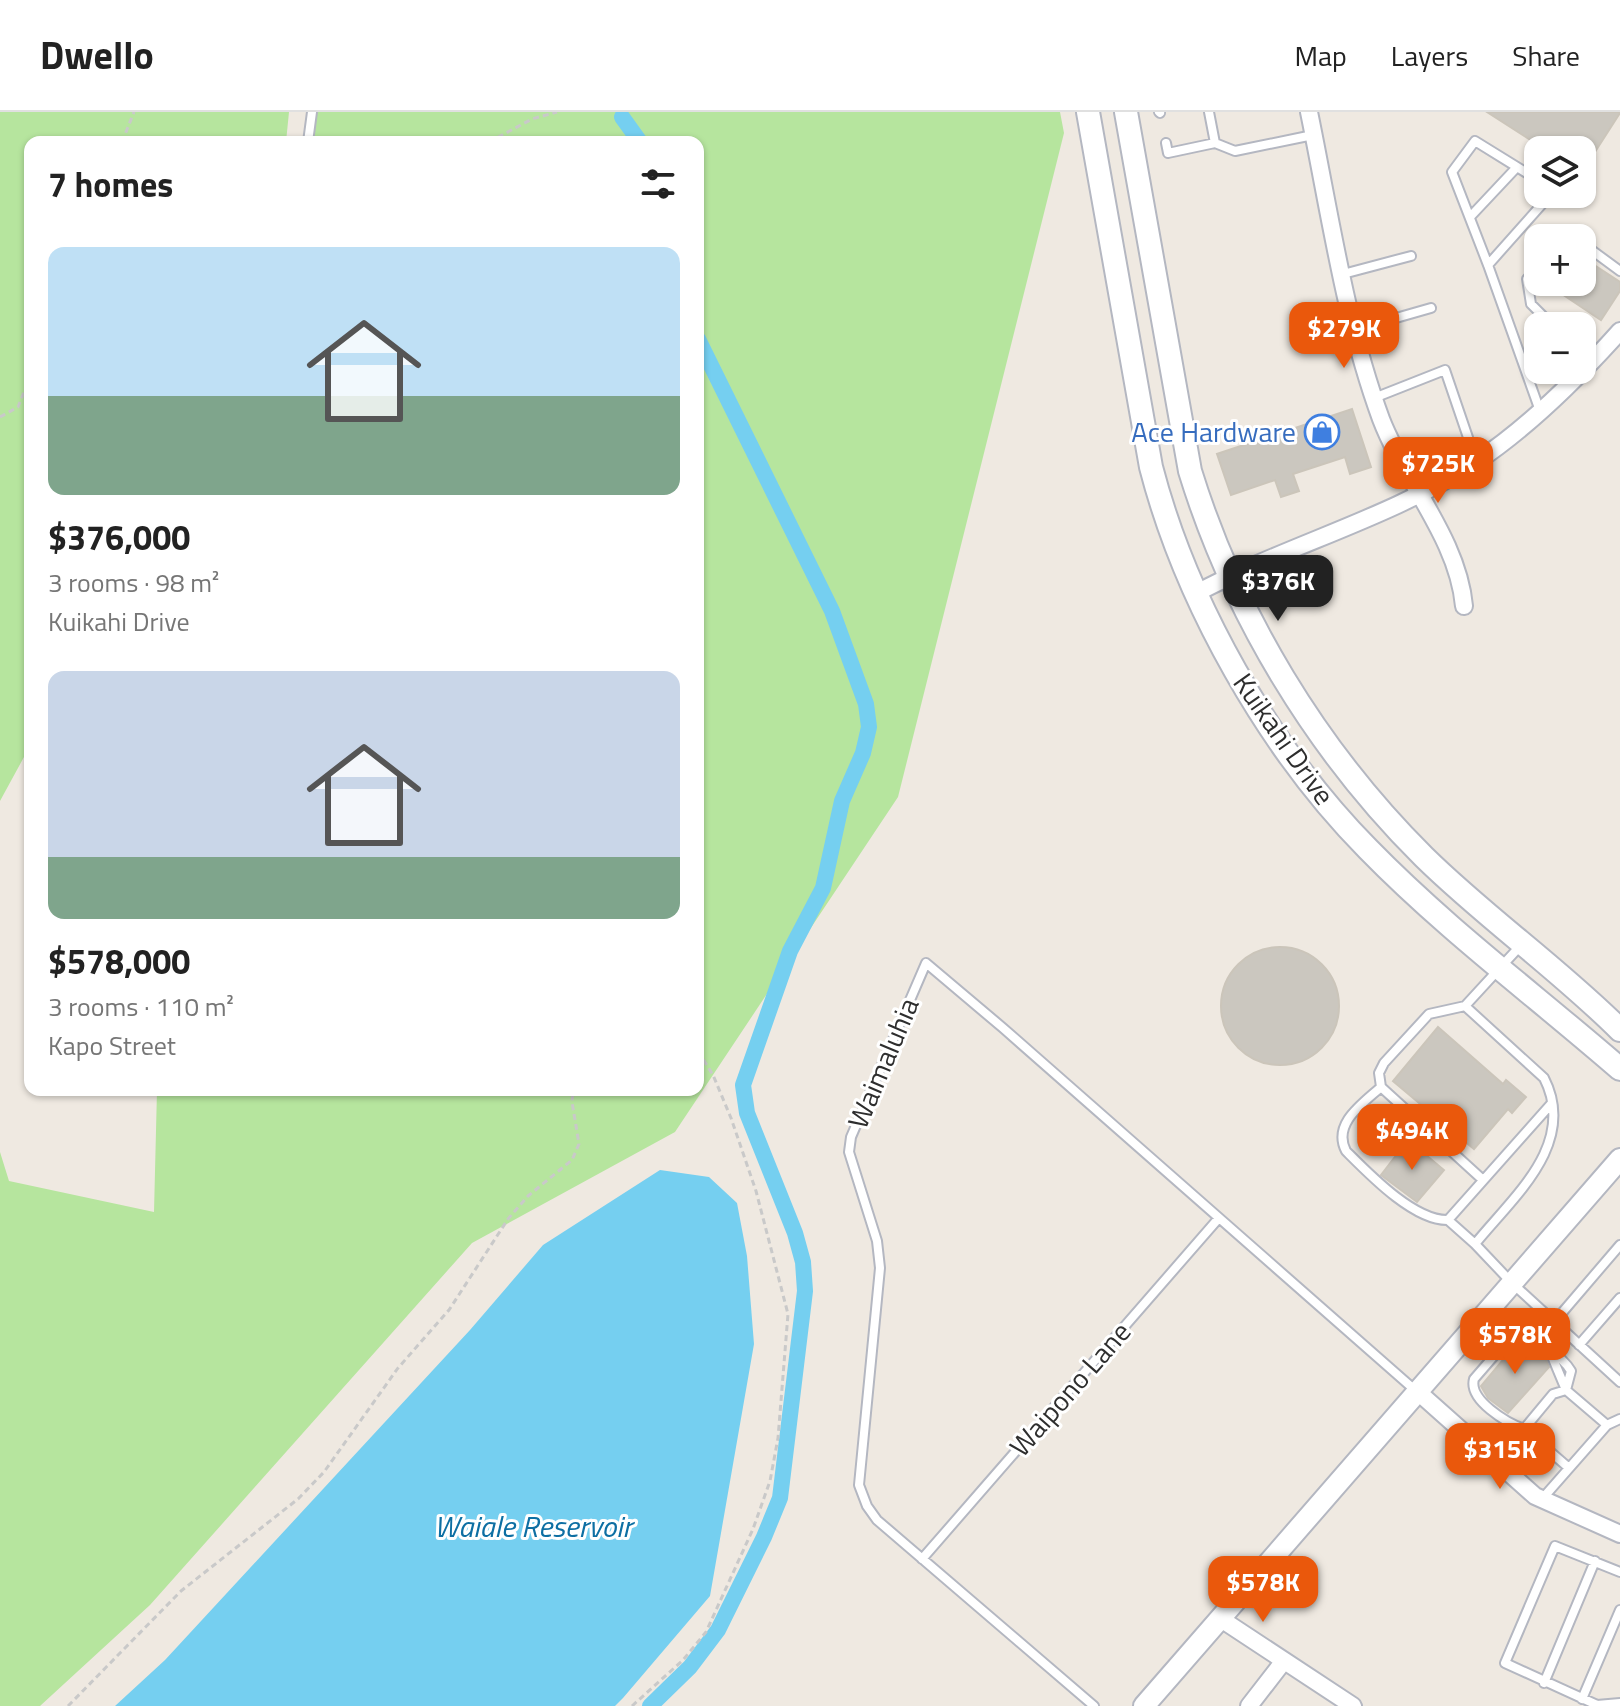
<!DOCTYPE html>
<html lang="en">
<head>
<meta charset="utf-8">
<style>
  :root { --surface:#fff; --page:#f6f6f6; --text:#222; --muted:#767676; --line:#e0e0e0; --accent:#ea580c }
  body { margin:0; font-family:"Titillium Web",sans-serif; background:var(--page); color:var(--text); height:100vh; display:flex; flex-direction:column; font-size:30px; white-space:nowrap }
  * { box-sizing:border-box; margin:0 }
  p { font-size:26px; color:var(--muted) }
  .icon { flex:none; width:44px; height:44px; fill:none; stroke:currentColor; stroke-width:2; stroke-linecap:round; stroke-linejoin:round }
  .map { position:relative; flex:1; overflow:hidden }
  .drawer { position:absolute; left:24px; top:24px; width:680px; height:960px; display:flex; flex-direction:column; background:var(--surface); border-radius:16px; box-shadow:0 2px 6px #0004 }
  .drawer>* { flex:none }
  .fabs { position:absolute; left:1524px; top:24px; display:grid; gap:16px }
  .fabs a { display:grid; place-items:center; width:72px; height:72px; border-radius:16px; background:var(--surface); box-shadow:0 2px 6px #0004; font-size:40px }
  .price { position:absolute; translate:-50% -68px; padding:0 18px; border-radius:16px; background:var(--accent); color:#fff; font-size:26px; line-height:52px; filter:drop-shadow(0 2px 4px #0008) }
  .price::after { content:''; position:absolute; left:50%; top:48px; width:24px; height:18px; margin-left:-12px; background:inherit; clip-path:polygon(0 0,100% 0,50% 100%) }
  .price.active { background:#222; color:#fff }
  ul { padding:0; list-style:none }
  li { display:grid; align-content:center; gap:16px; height:424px; padding:0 24px }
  li span { display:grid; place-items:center; height:248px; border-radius:16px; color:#555 }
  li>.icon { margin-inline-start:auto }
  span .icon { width:144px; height:144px; fill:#fffc; stroke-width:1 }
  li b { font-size:34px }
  h2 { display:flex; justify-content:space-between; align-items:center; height:96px; padding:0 24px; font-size:34px }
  header { display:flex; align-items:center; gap:48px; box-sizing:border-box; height:112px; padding:0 40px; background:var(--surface); border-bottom:2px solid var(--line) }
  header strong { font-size:38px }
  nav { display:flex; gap:44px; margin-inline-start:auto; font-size:28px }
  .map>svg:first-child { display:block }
</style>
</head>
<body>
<header>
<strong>Dwello</strong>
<nav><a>Map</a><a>Layers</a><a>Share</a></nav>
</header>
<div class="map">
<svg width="1620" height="1594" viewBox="0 0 1620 1594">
  <rect width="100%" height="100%" fill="#efe9e1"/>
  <!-- green -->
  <path fill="#b6e59e" d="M0,0H289L286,30H30V634L0,689Z
    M313,0H1060L1064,21L898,685L675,1020L472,1131L150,1493L40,1594H0V1040L9,1069L154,1100L157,978H698V30H308Z"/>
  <!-- water -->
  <path fill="#75cff0" d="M660,1058L709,1065L737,1091L747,1144L754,1232L710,1484L623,1586L615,1594H115L165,1548L470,1218L543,1133Z"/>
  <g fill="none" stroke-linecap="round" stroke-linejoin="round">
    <!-- canal -->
    <path stroke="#75cff0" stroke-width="16" d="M622,5L640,30
      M650,1594L690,1555L718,1518L764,1425L780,1386L805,1179L803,1150L795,1121L747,1001L743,973L790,839L823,776L842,689L863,641L869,615L866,592L832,499L698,227"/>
  </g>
  <!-- building -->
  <path fill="#cbc7bf" stroke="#cbc5ba" stroke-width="2" d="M1487,0H1620V1L1582,60V38H1546Z
    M1582,145L1620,170V179L1601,208L1544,170H1582Z
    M1352,297L1371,355L1350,362L1345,345L1293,362L1299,379L1281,385L1275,368L1231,383L1217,342Z
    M1221 894a59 59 0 1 1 118 0a59 59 0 1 1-118 0Z
    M1438,915L1503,972L1506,968L1526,985L1512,1001L1508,997L1474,1037L1393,969Z
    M1408,1028L1444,1058L1417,1090L1381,1063Z
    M1518,1230L1535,1237L1545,1245L1549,1255L1508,1301L1488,1286L1481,1274Z"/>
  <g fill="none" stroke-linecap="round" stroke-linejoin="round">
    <!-- service casing -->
    <g stroke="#b4b7c1" stroke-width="12">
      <path id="service" d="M1159,0L1160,1
        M1209,0L1215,31L1235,39L1313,23
        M308,30L312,0
        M1166,31L1168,41L1215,31
        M1538,68L1475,29L1452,60L1488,153L1540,299
        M1470,105L1517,55
        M1562,126L1567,121L1575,126
        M1582,131L1620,159
        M1488,153L1551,82
        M1538,155L1527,167L1531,192L1553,214
        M1343,162L1411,144
        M1354,218L1431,196
        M1374,286L1445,258L1476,349
        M1465,894L1544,966C1578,1032 1513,1085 1475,1132L1512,1171L1620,1270
        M1381,975C1362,992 1332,1012 1346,1039C1369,1062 1414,1109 1448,1108
        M1369,1032L1402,995
        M1483,1068L1381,975L1379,961L1384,951L1429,902L1465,894L1522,832
        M1475,1132L1448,1108L1552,991
        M1555,1209L1620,1133
        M1579,1233L1620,1186
        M1551,1242L1566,1278
        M1524,1317C1507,1311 1468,1288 1474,1267L1513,1222C1530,1221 1563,1245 1571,1259L1566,1278
        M1569,1356L1524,1317L1553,1282L1566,1278L1607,1313
        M1542,1387L1607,1313L1620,1307
        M922,1447L1218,1107
        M1620,1460L1555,1434L1505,1551L1597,1593L1620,1591
        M1544,1571L1595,1449
        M1582,1587L1620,1498
        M1094,1594L877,1408L867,1394L859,1373L880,1156L877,1129L849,1040L851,1025L926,851L1003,916L1416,1279"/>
    </g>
    <!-- minor casing -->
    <g stroke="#b4b7c1" stroke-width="20">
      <path id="minor" d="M1309,0C1330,102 1345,209 1381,307C1405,370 1458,427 1464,494
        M1195,482C1286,433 1389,407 1476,350C1530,314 1577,267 1620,219
        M1417,1279L1535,1384L1620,1422
        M1221,1507L1353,1594
        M1249,1594L1283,1550"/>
    </g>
    <!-- tertiary casing -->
    <g stroke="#b4b7c1" stroke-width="24">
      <path id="tertiary" d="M1144,1594L1620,1047"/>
    </g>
    <!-- secondary casing -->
    <g stroke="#b4b7c1" stroke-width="26">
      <path id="secondary" d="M1088,0L1151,355C1186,490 1269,637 1368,737C1446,817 1536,884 1620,957
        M1126,0L1190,359C1234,502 1317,639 1424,745C1486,806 1558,856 1620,918"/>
    </g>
    <!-- path -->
    <path stroke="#c9c9c9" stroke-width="3" stroke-dasharray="6 4" stroke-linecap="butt" d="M122,30L134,0
      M489,30L532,7L557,0
      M0,305L18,295L30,265
      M573,980L593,978
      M68,1594L181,1479L298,1387L324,1360L398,1256L449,1198L508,1107L528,1084L572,1048L579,1032L572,990L573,978
      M632,1594L683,1548L706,1520L753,1417L770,1369L778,1326L788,1202L756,1079L731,1006L713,963L698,939"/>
    <!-- service -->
    <use href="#service" stroke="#fff" stroke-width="8"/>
    <!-- minor -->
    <use href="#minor" stroke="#fff" stroke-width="16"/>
    <!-- tertiary -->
    <use href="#tertiary" stroke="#fff" stroke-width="20"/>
    <!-- secondary -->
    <use href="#secondary" stroke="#fff" stroke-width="22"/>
  </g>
  <!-- icons -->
  <defs>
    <g id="shop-ring" transform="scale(1.8)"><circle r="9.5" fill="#fff" stroke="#3f7fe0" stroke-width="1.5"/><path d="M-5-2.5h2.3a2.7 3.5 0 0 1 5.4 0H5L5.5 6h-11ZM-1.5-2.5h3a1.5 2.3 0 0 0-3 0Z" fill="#3f7fe0"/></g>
  </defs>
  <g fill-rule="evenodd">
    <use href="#shop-ring" x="1322" y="320"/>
  </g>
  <g text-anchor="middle" stroke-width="6" stroke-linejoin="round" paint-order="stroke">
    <!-- shop labels -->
    <g font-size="28" fill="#366cbe" stroke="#fff" text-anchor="end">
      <text x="1296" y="330">Ace Hardware</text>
    </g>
    <!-- street labels -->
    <g font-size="28" fill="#2e2e2e" stroke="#fff">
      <text transform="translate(1284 627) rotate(55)" y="10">Kuikahi Drive</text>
      <text transform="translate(883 951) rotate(-67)" y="10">Waimaluhia</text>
      <text transform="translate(1070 1277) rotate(-49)" y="10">Waipono Lane</text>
    </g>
    <!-- water labels -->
    <g font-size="30" font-style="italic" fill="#0d6fa3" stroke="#fff">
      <text x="533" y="1425">Waiale Reservoir</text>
    </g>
  </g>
</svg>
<div class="fabs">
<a><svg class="icon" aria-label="layers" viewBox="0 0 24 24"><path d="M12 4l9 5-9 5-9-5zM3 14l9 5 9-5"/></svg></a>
<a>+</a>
<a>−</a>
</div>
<b class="price" style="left:1344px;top:258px">$279K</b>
<b class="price" style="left:1438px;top:393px">$725K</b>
<b class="price active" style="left:1278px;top:511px">$376K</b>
<b class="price" style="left:1412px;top:1060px">$494K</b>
<b class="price" style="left:1515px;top:1264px">$578K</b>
<b class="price" style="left:1500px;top:1379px">$315K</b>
<b class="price" style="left:1263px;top:1512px">$578K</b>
<section class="drawer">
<h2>7 homes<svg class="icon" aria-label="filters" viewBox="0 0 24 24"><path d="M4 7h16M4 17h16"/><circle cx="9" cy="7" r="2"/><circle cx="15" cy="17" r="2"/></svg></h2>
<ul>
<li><span style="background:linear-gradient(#bfe0f5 60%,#7fa58c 0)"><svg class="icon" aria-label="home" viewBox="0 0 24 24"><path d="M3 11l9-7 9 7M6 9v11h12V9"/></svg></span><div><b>$376,000</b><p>3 rooms · 98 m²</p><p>Kuikahi Drive</p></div></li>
<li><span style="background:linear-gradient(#c9d6e8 75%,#7fa58c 0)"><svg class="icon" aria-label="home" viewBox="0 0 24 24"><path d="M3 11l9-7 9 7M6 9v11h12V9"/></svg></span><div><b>$578,000</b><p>3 rooms · 110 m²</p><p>Kapo Street</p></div></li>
</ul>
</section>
</div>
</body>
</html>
